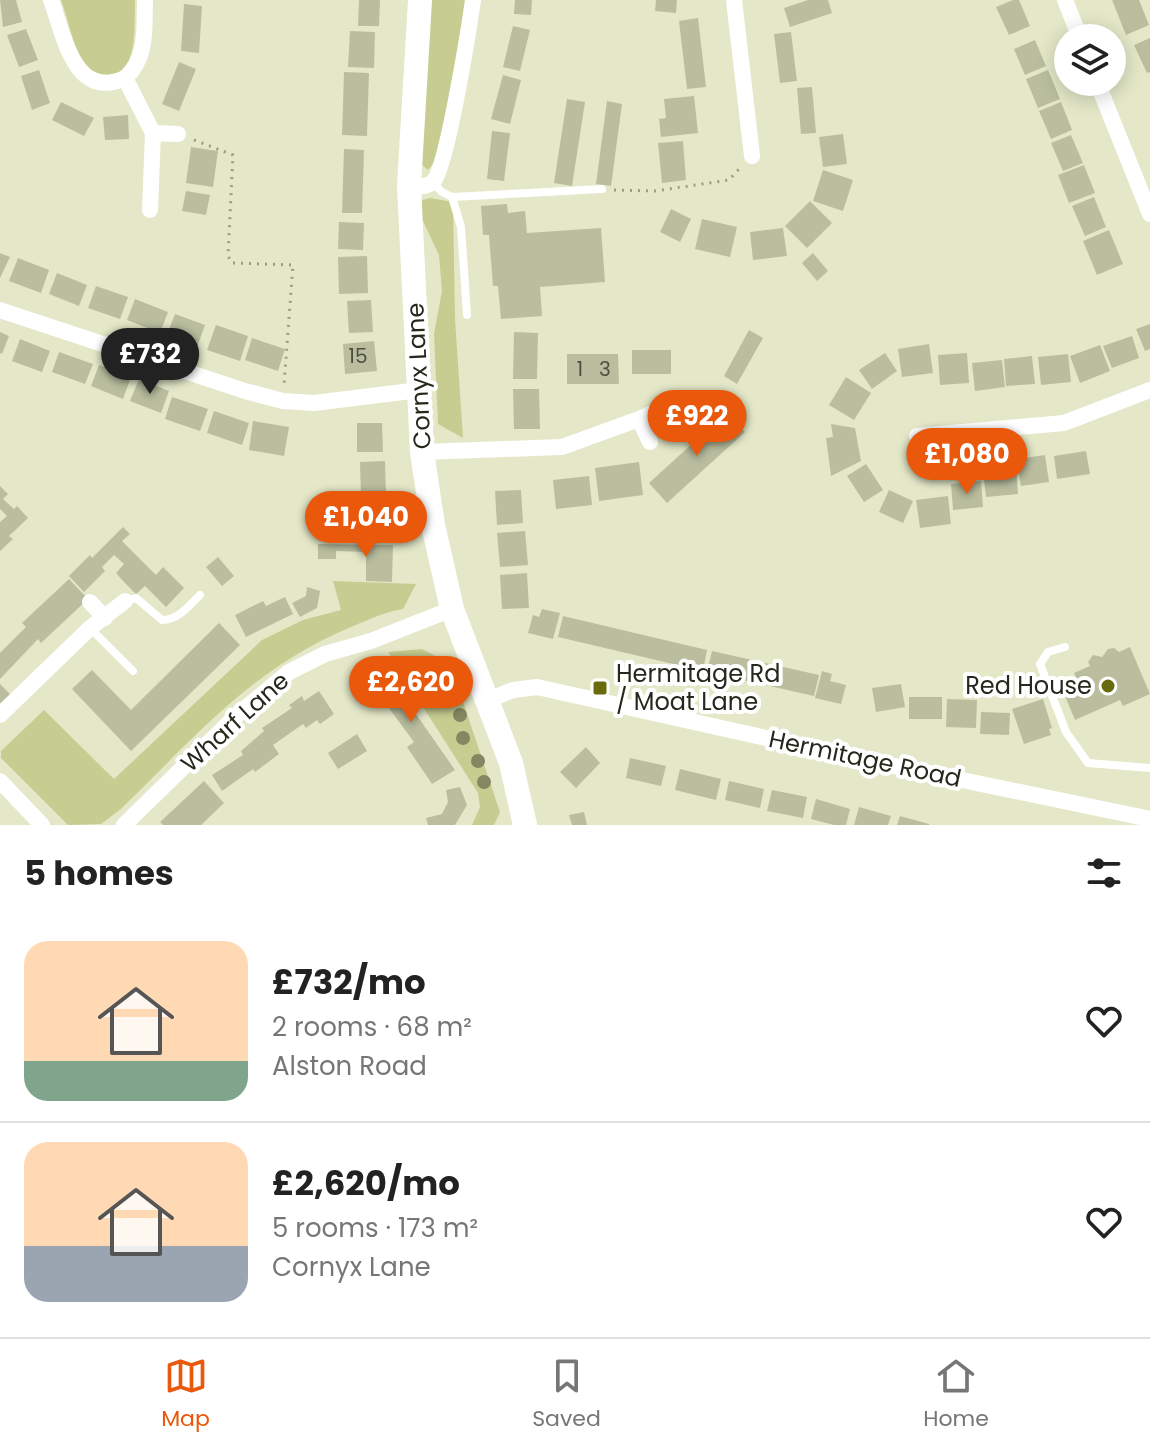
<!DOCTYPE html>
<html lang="en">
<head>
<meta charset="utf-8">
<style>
  :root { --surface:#fff; --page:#f6f6f6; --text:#222; --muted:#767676; --line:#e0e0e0; --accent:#ea580c }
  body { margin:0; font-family:Poppins,sans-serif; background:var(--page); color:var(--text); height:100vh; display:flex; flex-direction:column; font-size:30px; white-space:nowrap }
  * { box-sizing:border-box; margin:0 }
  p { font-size:26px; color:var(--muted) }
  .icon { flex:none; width:44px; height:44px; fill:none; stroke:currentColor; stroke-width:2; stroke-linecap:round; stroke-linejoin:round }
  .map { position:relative; height:825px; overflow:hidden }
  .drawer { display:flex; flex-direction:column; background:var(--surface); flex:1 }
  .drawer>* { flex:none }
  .buttons { position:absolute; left:1054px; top:24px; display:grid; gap:16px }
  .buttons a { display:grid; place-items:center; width:72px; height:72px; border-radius:50%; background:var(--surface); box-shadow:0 4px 20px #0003; font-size:40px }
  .price { position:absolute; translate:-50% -68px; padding:0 18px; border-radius:28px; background:var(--accent); color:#fff; font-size:26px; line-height:52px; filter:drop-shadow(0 2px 4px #0008) }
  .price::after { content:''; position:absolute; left:50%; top:48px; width:24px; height:18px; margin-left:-12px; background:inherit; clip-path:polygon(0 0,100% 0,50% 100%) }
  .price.current { background:#222; color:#fff }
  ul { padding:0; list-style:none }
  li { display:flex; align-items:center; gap:24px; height:200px; padding:0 24px }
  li+li { border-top:2px solid var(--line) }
  li span { display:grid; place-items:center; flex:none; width:224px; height:160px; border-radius:24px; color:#555 }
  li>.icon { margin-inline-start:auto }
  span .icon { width:96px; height:96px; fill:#fffc; stroke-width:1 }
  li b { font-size:34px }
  h2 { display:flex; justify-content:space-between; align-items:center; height:96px; padding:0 24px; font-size:34px }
  .tab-bar { display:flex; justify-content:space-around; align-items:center; height:112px; border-top:2px solid var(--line); background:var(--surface); font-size:22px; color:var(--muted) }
  .tab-bar a { display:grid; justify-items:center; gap:4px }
  .tab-bar .current { color:var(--accent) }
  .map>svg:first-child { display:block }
</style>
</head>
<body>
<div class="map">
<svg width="1150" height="825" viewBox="0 0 1150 825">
  <rect width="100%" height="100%" fill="#e4e8c8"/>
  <!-- green -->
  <path fill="#c7cd90" d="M61,0H135C134,23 140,83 102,74C93,72 86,68 82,60C72,42 68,19 61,0Z
    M431,0H467L440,155L428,170L421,164Z
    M430,198L453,202L455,319L463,438L438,424L434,334L442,291L439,255L421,217L422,200Z
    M333,581L416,584L403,609C384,612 368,620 351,627C252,668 195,737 121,809L101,824L68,825L1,758V751L44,710L114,779L262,640L303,620L341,610Z
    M422,649L441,659L458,687L500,812L494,825H472L480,807L478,793L388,652Z"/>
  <!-- building -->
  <path fill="#babe9f" d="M0,0H16L22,22L3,27Z
    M359,0H380L379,26H358Z
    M515,0H532L531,15L514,14Z
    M656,0H677L676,13L655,11Z
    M808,0H828L832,13L790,27L784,8Z
    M1013,0H1019L1030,26L1009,35L996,7Z
    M1112,0H1139L1149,25L1126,35Z
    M184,4L202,6L199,53L181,51Z
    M698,18L706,87L687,89L679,21Z
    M513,26L530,30L520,71L503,67Z
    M26,29L38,60L19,67L7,35Z
    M350,31L375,32L374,68L348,67Z
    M791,32L797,81L780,83L774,34Z
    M1150,38V72L1147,73L1134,45Z
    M1035,40L1046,66L1025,75L1014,49Z
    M179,62L196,69L179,111L162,104Z
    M39,70L50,103L32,110L21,76Z
    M1048,70L1060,99L1038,108L1026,79Z
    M344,72L369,73L367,136L342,135Z
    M503,75L521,80L510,124L491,119Z
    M812,87L816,133L801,134L797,88Z
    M694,96L698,133L661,137L659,119L666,118L664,99Z
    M567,99L585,102L572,186L554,183Z
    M607,101L622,104L611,186L596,184Z
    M61,102L94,118L84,136L52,120Z
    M1061,102L1072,130L1051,139L1039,111Z
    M128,115L129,139L105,140L103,117Z
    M492,131L510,133L504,181L487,179Z
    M843,134L847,164L823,167L819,137Z
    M1071,135L1083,163L1063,171L1051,143Z
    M683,141L686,180L662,183L658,143Z
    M191,147L218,151L213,187L186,183Z
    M344,149L364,150L362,213H342Z
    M1084,165L1095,193L1069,203L1058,175Z
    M823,170L853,180L843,211L813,201Z
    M186,191L210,195L206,215L182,211Z
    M1094,197L1106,227L1085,236L1072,206Z
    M810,201L832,223L807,248L785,226Z
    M507,204L508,213L525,211L527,233L601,228L605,282L540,287L542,316L501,319L498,286H493L489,235H483L481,206Z
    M671,209L691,219L680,242L660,232Z
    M702,219L737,227L730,257L695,249Z
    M339,222L364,223L363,250L338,249Z
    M783,228L787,256L753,260L750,232Z
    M1109,230L1123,264L1097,275L1083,241Z
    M0,253L10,257L0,278Z
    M813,253L828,271L817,281L802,263Z
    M367,256L368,293L339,294L338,257Z
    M18,258L49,270L41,293L9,281Z
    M57,273L87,285L79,306L49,294Z
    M96,286L128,297L120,319L88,308Z
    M135,299L168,312L160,333L127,320Z
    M371,300L373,332L349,333L347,301Z
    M175,314L205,325L197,347L167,335Z
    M1150,324V349L1145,351L1136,329Z
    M216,325L248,336L240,361L207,350Z
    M749,330L763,338L737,384L724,376Z
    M0,332L9,336L2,354L0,353Z
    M514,332L538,333L537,379H513Z
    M1132,336L1139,358L1112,368L1103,346Z
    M252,338L285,349L278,371L245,360Z
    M20,339L50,351L42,372L12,361Z
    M374,341L377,371L345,374L343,344Z
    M929,344L933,373L902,377L898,349Z
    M1100,345L1110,371L1080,383L1070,356Z
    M632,350H671V374H632Z
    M59,352L93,364L85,384L52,372Z
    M885,353L897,371L872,389L859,370Z
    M967,353L969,383L940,385L938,355Z
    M567,354H618L619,384H567Z
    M1068,354L1071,382L1041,385L1038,357Z
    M1032,356L1035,384L1006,386L1004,359Z
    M1002,360L1005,387L975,391L972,363Z
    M99,365L131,377L123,399L91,386Z
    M846,377L871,393L854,420L829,405Z
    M139,379L169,391L161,413L130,401Z
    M513,389H539L540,429H514Z
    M172,397L208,409L200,431L165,419Z
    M214,411L249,423L242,445L207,433Z
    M727,412L745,432L667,503L649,483Z
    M253,421L289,427L284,456L249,450Z
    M357,423H382L383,452H357Z
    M831,424L855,428L861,461L831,476L826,438L833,437Z
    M1086,451L1090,474L1057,479L1054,456Z
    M1045,455L1049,482L1021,486L1017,459Z
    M385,461L386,496L361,497L360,462Z
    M639,462L643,495L599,501L595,468Z
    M866,464L883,490L864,502L847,476Z
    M1016,467L1018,494L986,497L983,471Z
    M589,476L592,505L556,509L553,480Z
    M981,481L983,507L953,510L951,484Z
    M0,486L8,494L3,499L14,509L17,506L28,518L9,536L13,539L0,551V522L7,516L0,509Z
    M521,490L523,523L497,525L495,491Z
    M889,490L913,501L903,523L879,512Z
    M948,496L951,524L920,528L916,500Z
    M387,501L391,539L366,542V536L358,537L357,522L365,521L363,503Z
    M123,527L130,534L122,541L156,575L163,567L184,588L166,607L145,586L136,594L124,582L116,573L124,564L114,555L102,567L105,571L84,592L69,576L90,555L92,558Z
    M525,531L528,565L500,567L497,533Z
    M318,544L393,545L392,582L366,581V552L336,551V559H318Z
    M218,557L234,576L222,586L206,567Z
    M527,573L529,608L502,609L500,575Z
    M69,579L88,599L41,643L38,639L0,679V653L26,627L22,623Z
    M307,587L320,591L317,608L300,617L292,603L306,596Z
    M285,597L293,614L246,637L235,615L263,601L266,606Z
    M542,609L560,613L553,639L528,633L533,615L539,617Z
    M563,616L707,650L703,671L558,637Z
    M219,623L240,645L131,751L72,689L92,670L131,710Z
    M1130,647L1150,694L1123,706L1120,700L1075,720L1062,689L1078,682L1074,673L1090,666L1088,662L1093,655L1102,657L1108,649L1114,648L1119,652Z
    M712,651L819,675L814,696L707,672Z
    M386,663L415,704L411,707L455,770L432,784L407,747L414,742L366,677Z
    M822,671L832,674L830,681L846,685L841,704L815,698Z
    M0,684L11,695L0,705Z
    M901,684L905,707L876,712L872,688Z
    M319,691L334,714L320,724L317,720L306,728L303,724L273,745L279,754L255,772L253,769L222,791L212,775L243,755L241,751L264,731L262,728L292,708L289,705L302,696L304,701Z
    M909,697H942V719H909Z
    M947,699L977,700L976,728L946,727Z
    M1043,699L1052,728L1049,729L1051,735L1024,744L1012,709Z
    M981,712L1010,713L1009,735L980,734Z
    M357,734L367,751L338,769L328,753Z
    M586,747L600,763L576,788L560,772Z
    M630,758L666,766L661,786L626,778Z
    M680,769L721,779L716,800L675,790Z
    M204,781L224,803L201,825H163L160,822Z
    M729,781L764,789L760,808L725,800Z
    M460,787L467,805L455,825H428L426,818L442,814L448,802L446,790Z
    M772,790L807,797L803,818L767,811Z
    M816,799L850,809L846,825H834L811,819Z
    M859,807L891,816L888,825H854Z
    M584,812L587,825H572L569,815Z
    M900,816L929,824V825H897Z"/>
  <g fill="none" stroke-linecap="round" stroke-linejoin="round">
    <!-- path -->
    <path stroke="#9a9d85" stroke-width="3" stroke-dasharray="2 6" stroke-linecap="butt" d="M194,140L233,155L228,256L232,263L293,265L284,385
      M614,190L655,191L729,180L740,168"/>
    <!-- lane -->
    <path stroke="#fff" stroke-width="8" d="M433,183L442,192L452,197L602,189
      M452,197L461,227L467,315
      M125,601L136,598L162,620C178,620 189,606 200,595
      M90,628L133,671
      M1065,647L1048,652L1040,664L1066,732L1088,763L1150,768"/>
    <!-- street -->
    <path stroke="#fff" stroke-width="16" d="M51,0C64,35 74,101 125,78L153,133L150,210
      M734,0L752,156
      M1065,0L1080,38
      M125,78C148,58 144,28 145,0
      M1097,82L1150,214
      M153,133L178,134
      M409,186C417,186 426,188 433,182C447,168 469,28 473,0
      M0,310L245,391L283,401L314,403L419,390
      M639,419L650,442
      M917,436L1064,423L1150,390
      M422,452L562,447L639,419L673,404
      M90,602L105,618
      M488,700L513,690L537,687L856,758L1150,819
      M0,715L90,628L125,601
      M0,781L42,825
      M124,825L236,716L289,672L325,654L371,641L452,609"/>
    <!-- secondary -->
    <path stroke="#fff" stroke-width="24" d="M420,0L409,186L422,452L433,525L452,609L511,763L525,825"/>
  </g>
  <!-- trees -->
  <g fill="#848761">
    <circle cx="433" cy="666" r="7"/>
    <circle cx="449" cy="692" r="7"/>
    <circle cx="460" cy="715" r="7"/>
    <circle cx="463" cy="738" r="7"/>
    <circle cx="478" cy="761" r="7"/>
    <circle cx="484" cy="782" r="7"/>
  </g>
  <!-- markers -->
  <g fill="#676b0e" stroke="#fff" stroke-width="3">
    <circle cx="1108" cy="686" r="8"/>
    <rect x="592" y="680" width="16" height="16" rx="4"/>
  </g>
  <g text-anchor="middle" stroke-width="8" stroke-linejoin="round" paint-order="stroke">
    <!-- number labels -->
    <g font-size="20" fill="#4c4e3d">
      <text x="358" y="363">15</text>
      <text x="580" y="376">1</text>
      <text x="605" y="376">3</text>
    </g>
    <!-- street labels -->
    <g font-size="24" fill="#27281c" stroke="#fff">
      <text transform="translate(419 376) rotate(-93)" y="8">Cornyx Lane</text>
      <text transform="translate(235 722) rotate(-42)" y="8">Wharf Lane</text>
      <text transform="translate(865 759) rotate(12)" y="8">Hermitage Road</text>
    </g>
    <!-- poi labels -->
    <g font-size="24" fill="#27281c" stroke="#fff" text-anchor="start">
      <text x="616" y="682">Hermitage Rd<tspan x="616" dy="28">/ Moat Lane</tspan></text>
      <text x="1092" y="694" text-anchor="end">Red House</text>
    </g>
  </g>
</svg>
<div class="buttons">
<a><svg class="icon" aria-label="layers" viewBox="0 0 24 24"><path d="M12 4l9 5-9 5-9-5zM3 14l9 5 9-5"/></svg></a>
</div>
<b class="price current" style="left:150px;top:396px">£732</b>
<b class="price" style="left:697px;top:458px">£922</b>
<b class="price" style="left:967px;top:496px">£1,080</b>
<b class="price" style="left:366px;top:559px">£1,040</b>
<b class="price" style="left:411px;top:724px">£2,620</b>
</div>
<section class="drawer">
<h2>5 homes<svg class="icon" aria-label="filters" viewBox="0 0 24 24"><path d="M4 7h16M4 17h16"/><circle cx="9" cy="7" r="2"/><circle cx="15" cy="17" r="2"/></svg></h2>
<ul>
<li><span style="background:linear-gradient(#ffd9b3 75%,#7fa58c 0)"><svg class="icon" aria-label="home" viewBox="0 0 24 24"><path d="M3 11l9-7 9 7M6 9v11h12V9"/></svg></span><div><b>£732/mo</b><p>2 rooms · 68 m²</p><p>Alston Road</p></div><svg class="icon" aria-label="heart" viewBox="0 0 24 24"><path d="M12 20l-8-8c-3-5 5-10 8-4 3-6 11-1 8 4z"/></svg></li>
<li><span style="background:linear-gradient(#ffd9b3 65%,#9aa5b1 0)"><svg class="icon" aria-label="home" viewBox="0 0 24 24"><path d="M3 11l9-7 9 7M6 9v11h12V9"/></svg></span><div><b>£2,620/mo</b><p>5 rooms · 173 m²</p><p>Cornyx Lane</p></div><svg class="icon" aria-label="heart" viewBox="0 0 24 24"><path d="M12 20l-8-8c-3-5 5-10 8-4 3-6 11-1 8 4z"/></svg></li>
</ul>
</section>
<nav class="tab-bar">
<a class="current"><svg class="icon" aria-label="map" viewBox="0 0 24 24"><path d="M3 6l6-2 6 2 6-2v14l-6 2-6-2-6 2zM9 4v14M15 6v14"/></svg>Map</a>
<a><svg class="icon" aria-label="saved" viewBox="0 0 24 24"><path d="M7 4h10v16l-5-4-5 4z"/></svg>Saved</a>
<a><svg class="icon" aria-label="home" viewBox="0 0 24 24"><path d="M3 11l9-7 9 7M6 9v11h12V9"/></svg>Home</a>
</nav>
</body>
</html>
